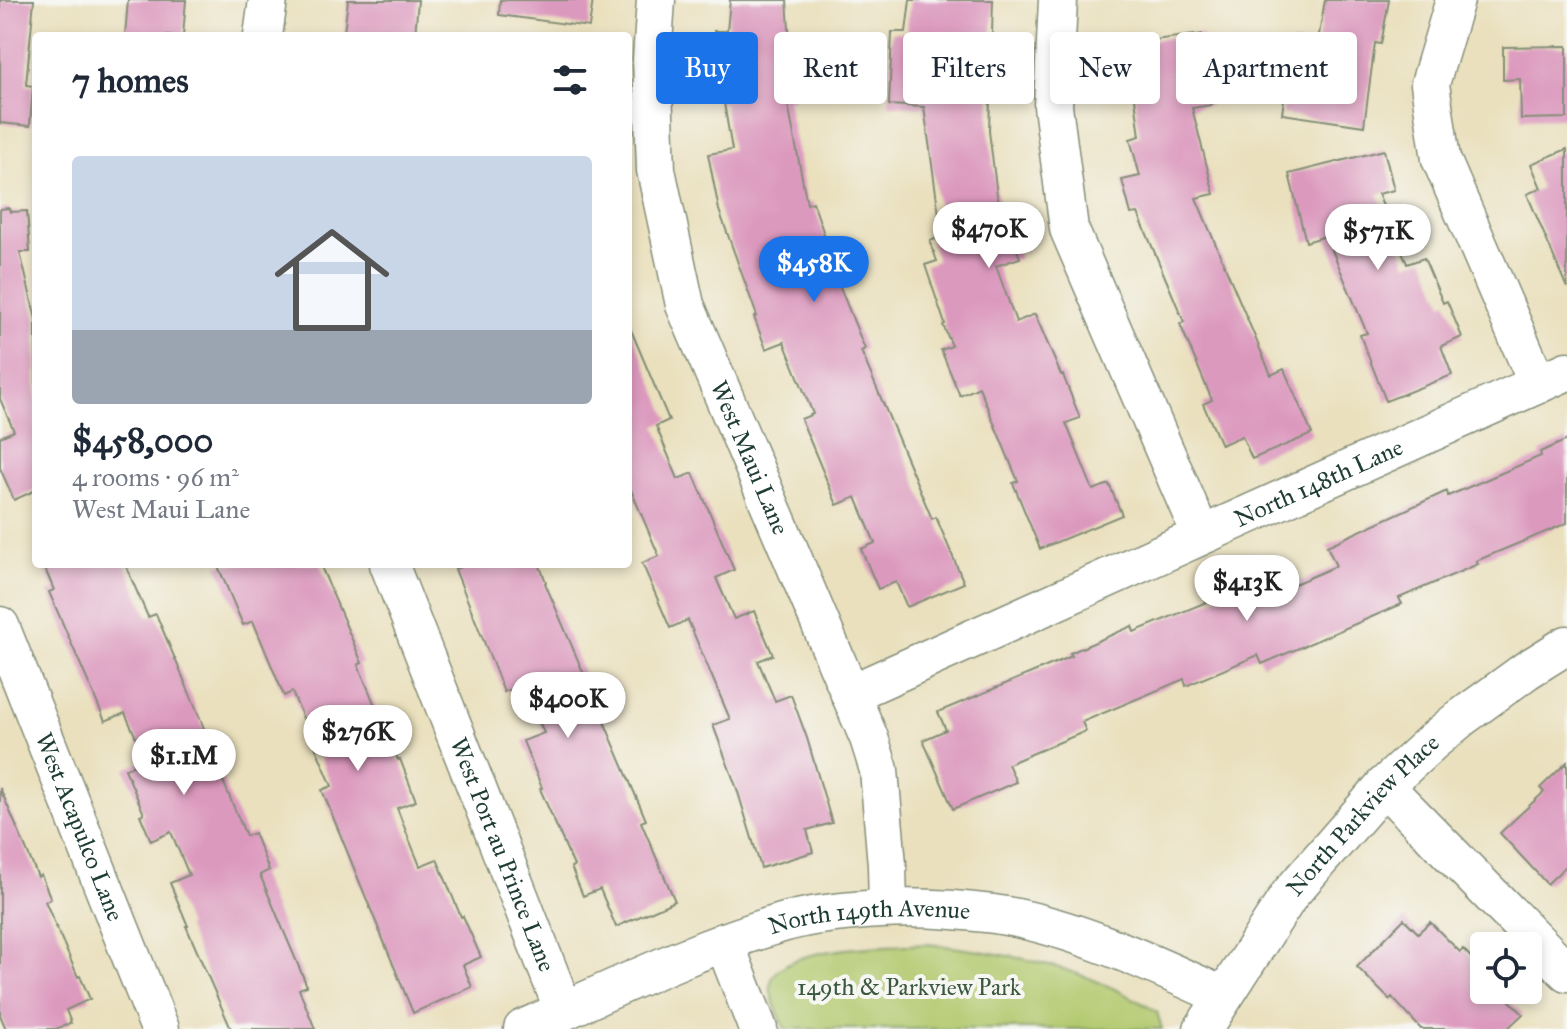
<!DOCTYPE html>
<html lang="en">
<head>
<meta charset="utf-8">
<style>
  :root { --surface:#fff; --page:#f6f6f7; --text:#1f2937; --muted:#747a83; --accent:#1a73e8 }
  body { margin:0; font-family:"IM FELL Great Primer",serif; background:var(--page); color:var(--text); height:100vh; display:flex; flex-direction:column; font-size:30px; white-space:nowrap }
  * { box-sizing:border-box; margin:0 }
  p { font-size:26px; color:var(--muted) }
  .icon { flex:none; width:44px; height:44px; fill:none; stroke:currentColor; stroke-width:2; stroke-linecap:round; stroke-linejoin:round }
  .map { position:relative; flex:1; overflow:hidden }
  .side { position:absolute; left:32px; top:32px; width:600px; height:536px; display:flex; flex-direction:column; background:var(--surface); border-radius:8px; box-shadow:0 4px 12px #0003 }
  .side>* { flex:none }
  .guide { position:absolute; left:656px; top:32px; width:760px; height:72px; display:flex; gap:16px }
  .tools { position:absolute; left:1470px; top:932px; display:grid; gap:16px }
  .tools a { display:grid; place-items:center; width:72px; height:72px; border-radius:8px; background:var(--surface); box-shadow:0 4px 12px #0003; font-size:40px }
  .price { position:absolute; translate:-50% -68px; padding:0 18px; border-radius:28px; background:#fff; color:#222; font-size:26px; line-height:52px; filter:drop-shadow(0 2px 4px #0008) }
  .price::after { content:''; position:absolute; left:50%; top:48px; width:24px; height:18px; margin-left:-12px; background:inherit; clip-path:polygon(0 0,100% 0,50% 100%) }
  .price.active { background:var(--accent); color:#fff }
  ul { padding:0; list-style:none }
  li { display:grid; align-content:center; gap:16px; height:424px; padding:0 40px }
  li span { display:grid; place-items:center; height:248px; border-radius:8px; color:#555 }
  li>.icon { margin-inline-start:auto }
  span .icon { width:144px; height:144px; fill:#fffc; stroke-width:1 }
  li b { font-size:34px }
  h2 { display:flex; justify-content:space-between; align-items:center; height:96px; padding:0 40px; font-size:34px }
  .pill { padding:0 28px; border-radius:8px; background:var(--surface); box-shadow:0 4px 12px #0003; font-size:28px; line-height:72px }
  .pill.active { background:var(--accent); color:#fff }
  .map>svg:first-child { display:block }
</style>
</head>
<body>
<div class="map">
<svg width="1567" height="1029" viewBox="0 0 1567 1029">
  <rect width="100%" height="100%" fill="#f6f6f2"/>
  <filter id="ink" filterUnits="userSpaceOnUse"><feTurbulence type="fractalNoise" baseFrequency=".0125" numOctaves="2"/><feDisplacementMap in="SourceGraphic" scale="16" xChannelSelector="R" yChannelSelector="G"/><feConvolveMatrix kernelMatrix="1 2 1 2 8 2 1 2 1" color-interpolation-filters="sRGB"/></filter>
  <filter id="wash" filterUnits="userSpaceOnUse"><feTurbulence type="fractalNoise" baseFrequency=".006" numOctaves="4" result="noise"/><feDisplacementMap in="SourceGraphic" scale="32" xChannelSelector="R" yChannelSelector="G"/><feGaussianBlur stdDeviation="1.8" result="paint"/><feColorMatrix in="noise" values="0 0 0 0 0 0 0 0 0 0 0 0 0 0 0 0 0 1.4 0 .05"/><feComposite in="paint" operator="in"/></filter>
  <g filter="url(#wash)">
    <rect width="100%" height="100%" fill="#eae0bd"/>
    <!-- green -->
    <path fill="#b2c96e" stroke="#688351" stroke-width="2" d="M929,944C1015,955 1082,965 1157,1012L1162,1029H785C780,1016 768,996 771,982C780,944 897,946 929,944Z"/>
    <g id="blocks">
      <!-- building -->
      <path fill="#dc99be" d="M0,0H34L26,85L33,86L30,126L0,123Z
        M128,0H186L183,36H125Z
        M348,0H418L415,36H369L344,33Z
        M500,0H593L589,27L499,15Z
        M730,0H787L794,99H787L807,204L813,202L836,269L833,270L865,349L861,351L932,519L936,517L964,583L907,607L896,582L878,589L861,549L875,543L856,497L837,505L801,419L813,414L784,342L766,349L754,317L757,316L719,210L708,154L732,150L724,103H719L714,31H727Z
        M910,0H993L989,131L997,195L1020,258L996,266L1016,322L1035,314L1061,375H1063L1080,418L1066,423L1093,490L1109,484L1122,515L1040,549L1013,483L1018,481L979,387L960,396L941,350L952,346L943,325L945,324L925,265L937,261L930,241L942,236L924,107L889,105L892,32H906Z
        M1325,0H1389L1381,44L1375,43L1364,126L1282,114L1292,42L1317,46Z
        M1202,34L1211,105L1192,108L1214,194L1196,198L1271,375L1284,369L1312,434L1252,459L1242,436L1221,445L1203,404L1212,400L1180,324L1184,322L1138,213L1131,214L1122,180L1140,176L1130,139L1140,136L1132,76L1116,78L1112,45Z
        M1567,46V118L1521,119L1520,79L1503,80V47Z
        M1567,149V288L1527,194L1541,188L1531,164Z
        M1384,150L1394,190L1378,194L1407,264L1424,258L1443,303L1447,301L1462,337L1441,346L1452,375L1386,401L1360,335L1367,333L1326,236L1306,242L1289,174Z
        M9,208L10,212L27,211L30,252H20L36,319V490L14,500L0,468V437L14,431L0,399V209Z
        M628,323L669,420L656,426L678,479L693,473L734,570L716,578L734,619L754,611L773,655L758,661L775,701L791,695L807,738L832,823L807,830L813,852L761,868L737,789L713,725L730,719L688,620L670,628L642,563L659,556L628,483Z
        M1567,440V523L1476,561L1478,564L1399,598L1402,604L1262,664L1258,655L1186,686L1184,679L1082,722L1086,731L1008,764L1016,782L953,809L923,740L946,730L938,712L1072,656L1070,653L1132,626L1134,632L1231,592L1229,587L1271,568L1281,590L1336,566L1327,546L1447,491L1448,496L1541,456L1540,452Z
        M43,564H125L148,617L156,614L195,706L217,761L215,762L246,836L254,833L269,870L260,875L307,986L299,989L315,1029H231L186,926H188L170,883L189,875L171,832L151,841L140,815L144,814L125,769L146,760L125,713L105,721L49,592L54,590Z
        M217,564H320L362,663L358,665L398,760L400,759L416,801L397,808L407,834L420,866L437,859L461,917L463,916L481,957L463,965L472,987L413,1013L322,790L332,786L292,692L284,696L253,621L243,625Z
        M468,564H539L546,582L545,583L646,820L641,822L675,901L616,927L600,889L583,896L571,867L574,866L540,789L542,788L523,741L544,733L523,684L504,692L455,569Z
        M1567,762V865L1547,884L1500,833L1544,792L1540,788Z
        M0,788L38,877L41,875L51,899L45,901L78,977L80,976L90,999L66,1010L71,1023L56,1029H6L0,1015Z
        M1404,919L1418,933L1430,922L1460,952L1463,949L1484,971V990H1499L1523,1014L1507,1029H1421L1392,997L1390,1000L1357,967Z"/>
    </g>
  </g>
  <g filter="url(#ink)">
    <use href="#blocks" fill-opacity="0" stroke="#848e78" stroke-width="2"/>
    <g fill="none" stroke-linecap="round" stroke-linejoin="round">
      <!-- minor casing -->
      <g stroke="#848e78" stroke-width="41">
        <g id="minor">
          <path id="s1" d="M656,0L652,59L656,170L685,305L869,738L879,770L887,865L888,907"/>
          <path d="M1058,0L1053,106L1069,229L1201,535"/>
          <path d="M1455,0L1430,84L1441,159L1538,384"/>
          <path d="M263,36L268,0"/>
          <path id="s2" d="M389,564L564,1011"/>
          <path id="s3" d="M0,626L160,1029"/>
          <path id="s4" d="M850,694L1567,371"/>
          <path d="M1384,786L1567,972"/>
          <path d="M724,942L758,1029"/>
          <path id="s5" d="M523,1029C608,992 693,949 782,923C806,916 830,913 854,911C900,906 948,908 994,914C1071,925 1153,964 1223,996"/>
          <path id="s6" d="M1203,1029L1290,894L1384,786L1432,742L1461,718L1527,670L1567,645"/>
        </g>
      </g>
      <!-- minor -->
      <use href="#minor" stroke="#fff" stroke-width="38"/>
    </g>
  </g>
  <g text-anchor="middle" stroke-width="8" stroke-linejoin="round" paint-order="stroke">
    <!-- street labels -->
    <g font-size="24" fill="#1f3d34" stroke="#f6f6f2">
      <text dy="8" stroke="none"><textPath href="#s1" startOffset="474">West Maui Lane</textPath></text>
      <text dy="8" stroke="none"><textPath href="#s4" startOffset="514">North 148th Lane</textPath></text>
      <text dy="8" stroke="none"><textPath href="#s6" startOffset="268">North Parkview Place</textPath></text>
      <text dy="8" stroke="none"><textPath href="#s3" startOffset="216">West Acapulco Lane</textPath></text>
      <text dy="8" stroke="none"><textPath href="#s2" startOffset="312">West Port au Prince Lane</textPath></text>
      <text dy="8" stroke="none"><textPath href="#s5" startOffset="368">North 149th Avenue</textPath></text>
    </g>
    <!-- park labels -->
    <g font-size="24" fill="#3c5940" stroke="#f6f6f2">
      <text x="909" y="995">149th &amp; Parkview Park</text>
    </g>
  </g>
</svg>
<div class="tools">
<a><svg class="icon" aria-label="locate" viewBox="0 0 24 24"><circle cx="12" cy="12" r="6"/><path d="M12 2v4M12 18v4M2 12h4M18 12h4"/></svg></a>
</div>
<b class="price" style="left:989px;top:270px">$470K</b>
<b class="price" style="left:1378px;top:272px">$571K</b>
<b class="price active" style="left:814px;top:304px">$458K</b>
<b class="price" style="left:1247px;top:623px">$413K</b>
<b class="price" style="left:568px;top:740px">$400K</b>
<b class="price" style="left:358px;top:773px">$276K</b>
<b class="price" style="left:184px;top:797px">$1.1M</b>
<div class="guide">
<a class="pill active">Buy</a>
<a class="pill">Rent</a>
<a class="pill">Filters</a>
<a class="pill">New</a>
<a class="pill">Apartment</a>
</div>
<section class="side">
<h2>7 homes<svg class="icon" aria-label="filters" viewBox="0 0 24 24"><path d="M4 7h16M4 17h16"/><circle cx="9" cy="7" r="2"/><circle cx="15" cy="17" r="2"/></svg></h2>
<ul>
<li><span style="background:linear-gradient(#c9d6e8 70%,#9aa5b1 0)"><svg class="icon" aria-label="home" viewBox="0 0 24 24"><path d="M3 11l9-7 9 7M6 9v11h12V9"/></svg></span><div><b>$458,000</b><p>4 rooms · 96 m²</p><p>West Maui Lane</p></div></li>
</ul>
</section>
</div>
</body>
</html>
